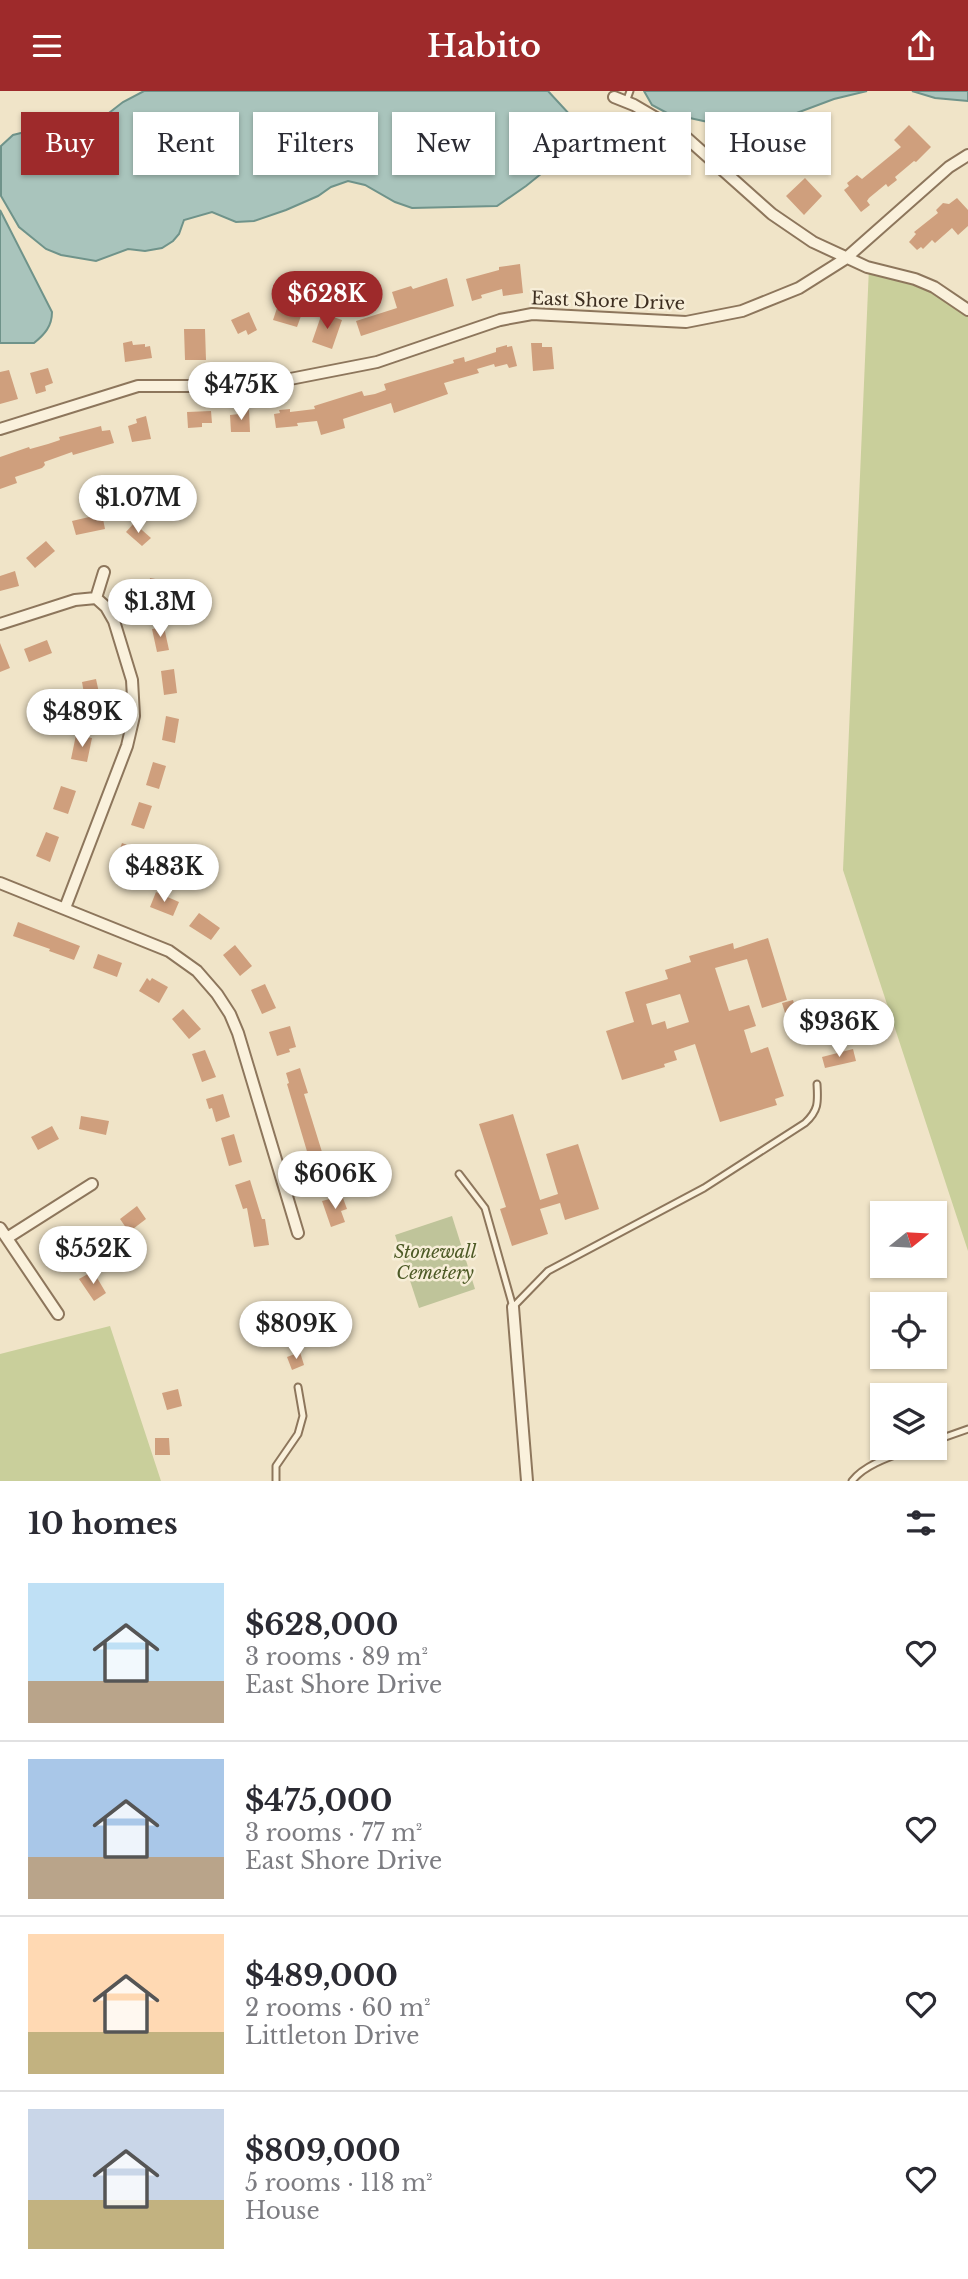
<!DOCTYPE html>
<html lang="en">
<head>
<meta charset="utf-8">
<style>
  :root { --surface:#fff; --page:#f7f7f7; --text:#2b2b33; --muted:#7c7c81; --line:#e1e1e2; --accent:#9e2a2b }
  body { margin:0; font-family:"Libre Baskerville",serif; background:var(--page); color:var(--text); height:100vh; display:flex; flex-direction:column; font-size:26px; white-space:nowrap }
  * { box-sizing:border-box; margin:0 }
  p { font-size:23px; color:var(--muted) }
  .icon { flex:none; width:38px; height:38px; fill:none; stroke:currentColor; stroke-width:2; stroke-linecap:round; stroke-linejoin:round }
  .map { position:relative; height:1390px; overflow:hidden }
  .drawer { display:flex; flex-direction:column; background:var(--surface); flex:1 }
  .drawer>* { flex:none }
  .hud { position:absolute; left:21px; top:21px; width:928px; height:63px; display:flex; gap:14px }
  .needle { width:46px; rotate:72deg }
  .buttons { position:absolute; left:870px; top:1110px; display:grid; gap:14px }
  .buttons a { display:grid; place-items:center; width:77px; height:77px; border-radius:0px; background:var(--surface); box-shadow:0 2px 5px #0004; font-size:35px }
  .price { position:absolute; translate:-50% -60px; padding:0 16px; border-radius:24px; background:#fff; color:#222; font-size:23px; line-height:46px; filter:drop-shadow(0 2px 4px #0008) }
  .price::after { content:''; position:absolute; left:50%; top:42px; width:21px; height:16px; margin-left:-10px; background:inherit; clip-path:polygon(0 0,100% 0,50% 100%) }
  .price.selected { background:var(--accent); color:#fff }
  ul { padding:0; list-style:none }
  li { display:flex; align-items:center; gap:21px; height:175px; padding:0 28px }
  li+li { border-top:2px solid var(--line) }
  li span { display:grid; place-items:center; flex:none; width:196px; height:140px; border-radius:0px; color:#555 }
  li>.icon { margin-inline-start:auto }
  span .icon { width:84px; height:84px; fill:#fffc; stroke-width:1 }
  li b { font-size:30px }
  h2 { display:flex; justify-content:space-between; align-items:center; height:84px; padding:0 28px; font-size:30px }
  .pill { padding:0 24px; border-radius:0px; background:var(--surface); box-shadow:0 2px 5px #0004; font-size:24px; line-height:63px }
  .pill.selected { background:var(--accent); color:#fff }
  header { display:flex; justify-content:space-between; align-items:center; height:91px; padding:0 28px; background:var(--accent); color:#fff; font-size:32px; font-weight:600 }
  .map>svg:first-child { display:block }
</style>
</head>
<body>
<header><svg class="icon" aria-label="menu" viewBox="0 0 24 24"><path d="M4 6h16M4 12h16M4 18h16"/></svg>Habito<svg class="icon" aria-label="share" viewBox="0 0 24 24"><path d="M12 15V3M7 8l5-5 5 5M5 13v7h14v-7"/></svg></header>
<div class="map">
<svg width="968" height="1390" viewBox="0 0 968 1390">
  <rect width="100%" height="100%" fill="#f0e4c8"/>
  <!-- green -->
  <path fill="#c9cf9b" d="M869,176L905,181L968,218V1160L843,779Z
    M110,1235L161,1390H0V1263Z"/>
  <!-- cemetery -->
  <path fill="#bfc49a" d="M452,1125L475,1198L419,1217L395,1144Z"/>
  <!-- water -->
  <path fill="#a9c4bc" stroke="#6f938a" stroke-width="2" d="M144,0H548L572,26L575,43L552,74L526,95L497,115L412,117L395,111L365,94L348,90L331,96L318,105L286,119L254,130L236,131L212,121L184,129L179,143L173,150L162,157L145,160L128,158L96,170L61,164L46,158L19,136L1,105V55L13,44L29,40L47,39L64,43L79,36L96,32L123,11Z
    M644,0H867L834,8L786,26L752,34L717,33L667,22L652,14Z
    M912,0H968V10L935,7Z
    M0,119L52,221C52,235 45,243 34,252H0Z"/>
  <!-- building -->
  <path fill="#cf9f7d" fill-rule="evenodd" d="M909,34L931,56L916,71L914,70L895,86L897,89L888,96L886,93L869,107L867,110L870,114L861,121L844,99L849,95L847,92L857,84L862,88L901,56L894,49Z
    M805,87L822,105L804,124L786,105Z
    M957,107L968,119V135L958,144L952,137L935,152L932,149L923,158L921,156L917,159L909,151L916,143L914,141L938,122L936,119L943,112L949,113Z
    M520,173L523,202L503,205L502,198L481,204L482,207L472,210L466,188L499,179V176Z
    M447,187L454,215L361,245L356,230L397,217L392,201L411,195L413,198Z
    M278,214L292,219L291,222L301,225L297,236L273,229Z
    M249,221L257,239L248,244L246,239L238,243L231,229Z
    M322,222L342,229L332,258L312,251Z
    M184,238H205L206,269H185Z
    M132,250L133,254L145,253V256L150,255L152,267L125,271L123,252Z
    M531,252H542V256H552L554,278L533,280Z
    M507,254V256L512,255L517,275L509,277L507,273L495,276L494,273L477,278L479,282L444,292L448,303L394,322L391,312L343,328L345,337L321,344L317,330L297,332L298,335L276,337L274,323L280,322L279,319L290,318V321L315,318L314,315L362,300L364,305L375,303L386,299L384,293L454,272L453,269L464,266L465,271L468,270L496,261V257Z
    M48,277L53,292L45,295L46,300L36,303L30,282Z
    M9,279L18,308L0,313V281Z
    M239,318H249L250,341H231L230,324L239,323Z
    M211,320L212,332H202V336L188,337L187,321Z
    M146,325L151,348L132,351L128,335L137,332L136,328Z
    M101,335L102,340L110,339L114,352L73,364L72,361L44,371L45,374L42,377L15,386L17,392L0,398V366L29,356L30,358L48,353L60,349L59,346Z
    M102,423L105,438L76,444L72,430Z
    M134,432L151,447L142,455L126,441Z
    M46,450L55,460L35,477L26,467Z
    M15,480L19,495L0,500V485Z
    M150,487L166,490L162,514L146,512Z
    M164,536L169,559L157,561L152,538Z
    M47,549L52,562L29,571L24,558Z
    M0,552L10,577L0,581Z
    M174,578L177,602L164,604L161,580Z
    M96,588L101,611L86,614L82,591Z
    M166,625L179,628L175,652L162,649Z
    M76,644L92,647L87,671L71,668Z
    M153,671L166,675L159,698L146,694Z
    M61,695L76,700L68,723L53,718Z
    M139,711L152,715L144,738L131,734Z
    M46,741L59,746L50,771L36,765Z
    M122,752L135,757L127,780L114,775Z
    M156,801L179,811L173,825L150,816Z
    M199,822L220,837L211,849L189,835Z
    M18,831L80,855L74,869L49,860L50,858L13,845Z
    M768,847L787,909L762,917L747,868L715,877L729,920L749,914L756,935L744,939L751,962L768,956L784,1005L775,1008L777,1014L720,1031L695,953L674,960L677,969L664,973L665,976L622,989L606,940L634,931L625,901L668,888L665,879L691,871L689,865L733,852L734,858ZM680,903L689,931L667,938L665,930L652,934L646,913Z
    M235,854L252,875L240,885L223,864Z
    M98,863L122,872L117,886L93,877Z
    M147,887L150,890L152,887L168,896L159,912L139,900Z
    M265,893L276,917L262,923L251,899Z
    M793,909L797,922L786,925L782,912Z
    M183,918L201,938L189,948L172,928Z
    M290,935L296,956L289,958L290,961L277,965L269,941Z
    M853,958L856,970L825,977L822,966Z
    M205,959L216,986L202,991L192,963Z
    M300,977L308,1002L304,1003L331,1090L317,1094L287,993L289,992L286,982Z
    M223,1003L230,1026L216,1031L212,1017L209,1018L206,1008Z
    M513,1023L540,1109L558,1103L546,1063L578,1053L599,1118L565,1129L560,1112L540,1118L548,1143L512,1155L500,1118L506,1116L479,1033Z
    M81,1025L109,1030L106,1044L79,1038Z
    M52,1035L59,1048L38,1059L31,1046Z
    M234,1043L242,1071L229,1075L221,1047Z
    M250,1089L262,1128H265L269,1154L254,1156L247,1117L243,1118L235,1094Z
    M337,1106L338,1108L343,1107L347,1118L341,1120L345,1131L331,1136L322,1110Z
    M137,1115L146,1128L129,1141L120,1128Z
    M65,1143L79,1164L66,1173L52,1152Z
    M93,1180L106,1202L94,1210L79,1188Z
    M300,1261L304,1274L292,1279L287,1266Z
    M178,1298L182,1315L167,1319L162,1302Z
    M155,1347H169L170,1364H155Z"/>
  <g fill="none" stroke-linecap="round" stroke-linejoin="round">
    <!-- service casing -->
    <g stroke="#8d765c" stroke-width="9">
      <path id="service" d="M626,11L630,0
        M459,1083L485,1117L513,1216L548,1180L704,1097L805,1032C819,1019 818,1011 817,993
        M934,1350L968,1338
        M276,1390V1375L298,1343L303,1325L298,1296
        M852,1390C866,1372 896,1364 917,1356"/>
    </g>
    <!-- minor casing -->
    <g stroke="#8d765c" stroke-width="14">
      <path id="minor" d="M614,6L634,14L680,41L772,123L813,151L867,176L915,188L934,196L968,219
        M0,338L138,295H203L285,289L377,271L500,229L532,223L686,231L742,220L799,197L845,168L949,76L968,64
        M96,507L104,481
        M0,533L75,509L96,507L106,516L114,530L132,589L134,625L127,655L65,817
        M0,792L169,860L197,880L217,903L230,923L238,942L298,1142
        M0,1137L58,1223
        M7,1147L92,1093
        M513,1216L527,1390"/>
    </g>
    <!-- service -->
    <use href="#service" stroke="#faf1dc" stroke-width="5"/>
    <!-- minor -->
    <use href="#minor" stroke="#faf1dc" stroke-width="10"/>
  </g>
  <g text-anchor="middle" stroke-width="5" stroke-linejoin="round" paint-order="stroke">
    <!-- street labels -->
    <g font-size="18" fill="#3d2e20" stroke="#f7eed8">
      <text transform="translate(608 210) rotate(2)" y="6">East Shore Drive</text>
    </g>
    <!-- park labels -->
    <g font-size="18" font-style="italic" fill="#4d5a26" stroke="#f7eed8">
      <text x="435" y="1167">Stonewall<tspan x="435" dy="21">Cemetery</tspan></text>
    </g>
  </g>
</svg>
<div class="buttons">
<a><svg class="needle" viewBox="-14 -14 28 28"><path d="M0-13l5 13h-10z" fill="#e53935"/><path d="M0 13l5-13h-10z" fill="#7c7c81"/></svg></a>
<a><svg class="icon" aria-label="locate" viewBox="0 0 24 24"><circle cx="12" cy="12" r="6"/><path d="M12 2v4M12 18v4M2 12h4M18 12h4"/></svg></a>
<a><svg class="icon" aria-label="layers" viewBox="0 0 24 24"><path d="M12 4l9 5-9 5-9-5zM3 14l9 5 9-5"/></svg></a>
</div>
<b class="price selected" style="left:327px;top:240px">$628K</b>
<b class="price" style="left:241px;top:331px">$475K</b>
<b class="price" style="left:138px;top:444px">$1.07M</b>
<b class="price" style="left:160px;top:548px">$1.3M</b>
<b class="price" style="left:82px;top:658px">$489K</b>
<b class="price" style="left:164px;top:813px">$483K</b>
<b class="price" style="left:839px;top:968px">$936K</b>
<b class="price" style="left:335px;top:1120px">$606K</b>
<b class="price" style="left:93px;top:1195px">$552K</b>
<b class="price" style="left:296px;top:1270px">$809K</b>
<div class="hud">
<a class="pill selected">Buy</a>
<a class="pill">Rent</a>
<a class="pill">Filters</a>
<a class="pill">New</a>
<a class="pill">Apartment</a>
<a class="pill">House</a>
</div>
</div>
<section class="drawer">
<h2>10 homes<svg class="icon" aria-label="filters" viewBox="0 0 24 24"><path d="M4 7h16M4 17h16"/><circle cx="9" cy="7" r="2"/><circle cx="15" cy="17" r="2"/></svg></h2>
<ul>
<li><span style="background:linear-gradient(#bfe0f5 70%,#b9a48a 0)"><svg class="icon" aria-label="home" viewBox="0 0 24 24"><path d="M3 11l9-7 9 7M6 9v11h12V9"/></svg></span><div><b>$628,000</b><p>3 rooms · 89 m²</p><p>East Shore Drive</p></div><svg class="icon" aria-label="heart" viewBox="0 0 24 24"><path d="M12 20l-8-8c-3-5 5-10 8-4 3-6 11-1 8 4z"/></svg></li>
<li><span style="background:linear-gradient(#a9c7e8 70%,#b9a48a 0)"><svg class="icon" aria-label="home" viewBox="0 0 24 24"><path d="M3 11l9-7 9 7M6 9v11h12V9"/></svg></span><div><b>$475,000</b><p>3 rooms · 77 m²</p><p>East Shore Drive</p></div><svg class="icon" aria-label="heart" viewBox="0 0 24 24"><path d="M12 20l-8-8c-3-5 5-10 8-4 3-6 11-1 8 4z"/></svg></li>
<li><span style="background:linear-gradient(#ffd9b3 70%,#c2b280 0)"><svg class="icon" aria-label="home" viewBox="0 0 24 24"><path d="M3 11l9-7 9 7M6 9v11h12V9"/></svg></span><div><b>$489,000</b><p>2 rooms · 60 m²</p><p>Littleton Drive</p></div><svg class="icon" aria-label="heart" viewBox="0 0 24 24"><path d="M12 20l-8-8c-3-5 5-10 8-4 3-6 11-1 8 4z"/></svg></li>
<li><span style="background:linear-gradient(#c9d6e8 65%,#c2b280 0)"><svg class="icon" aria-label="home" viewBox="0 0 24 24"><path d="M3 11l9-7 9 7M6 9v11h12V9"/></svg></span><div><b>$809,000</b><p>5 rooms · 118 m²</p><p>House</p></div><svg class="icon" aria-label="heart" viewBox="0 0 24 24"><path d="M12 20l-8-8c-3-5 5-10 8-4 3-6 11-1 8 4z"/></svg></li>
</ul>
</section>
</body>
</html>
